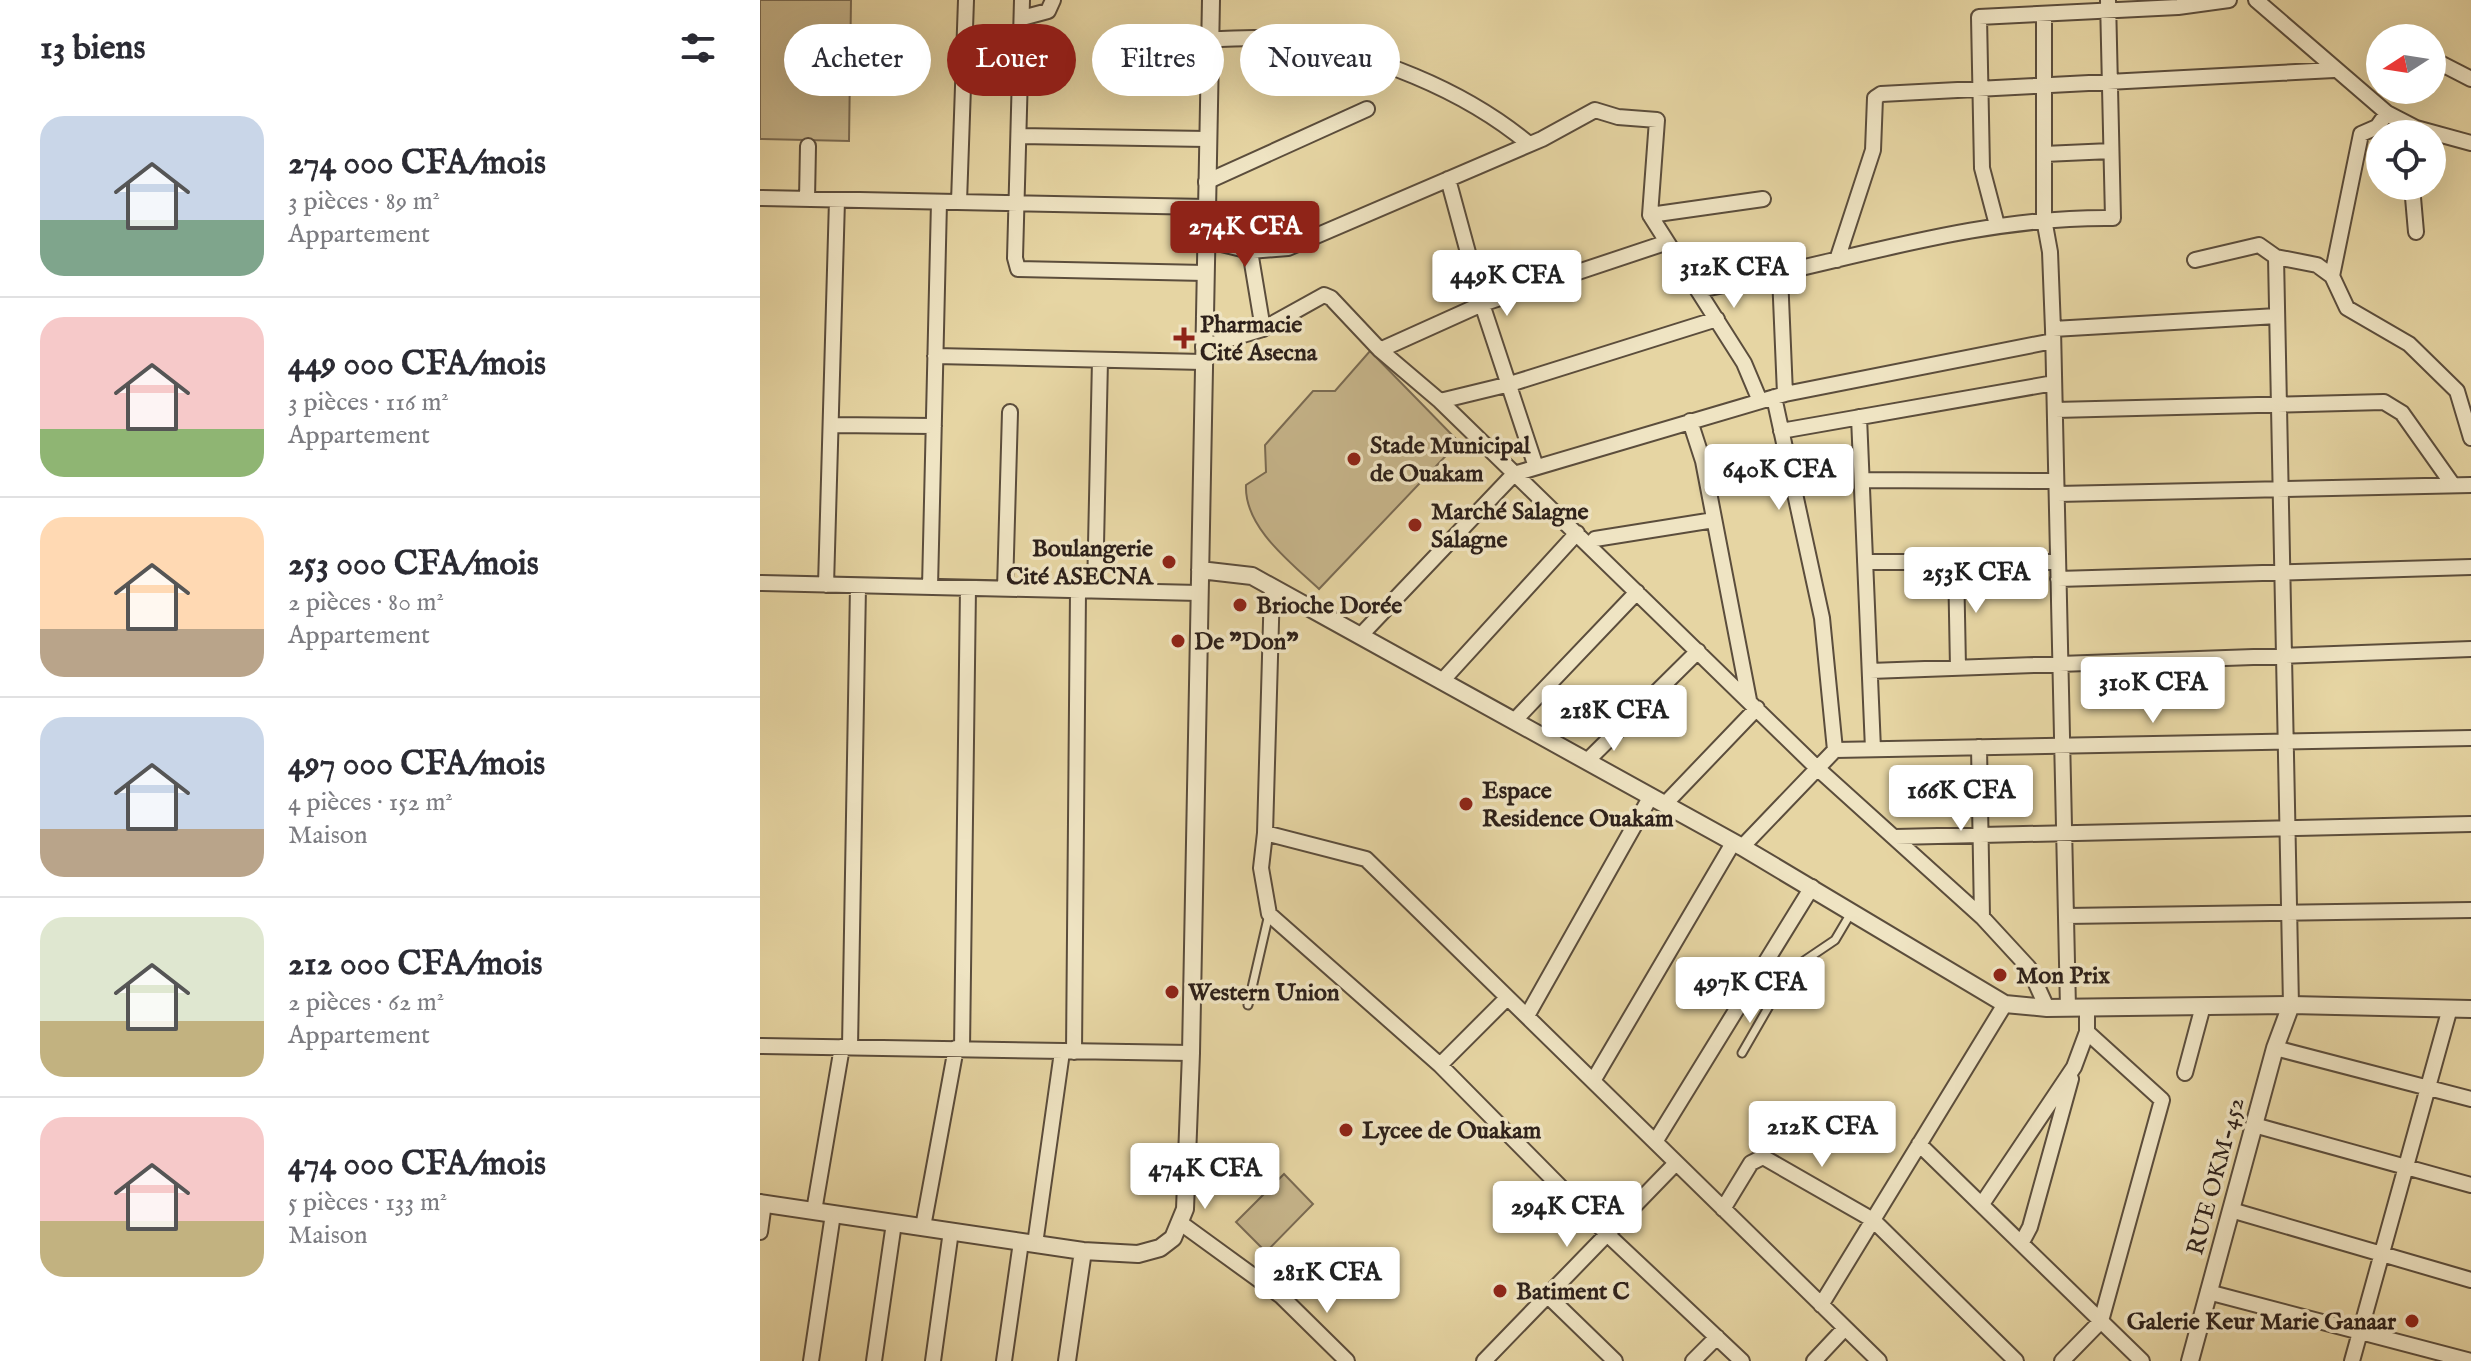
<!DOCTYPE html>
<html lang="fr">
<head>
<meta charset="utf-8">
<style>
  :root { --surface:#fff; --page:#f2f2f3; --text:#2b2b33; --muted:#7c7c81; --line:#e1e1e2; --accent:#8f2418 }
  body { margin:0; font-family:"IM FELL English",serif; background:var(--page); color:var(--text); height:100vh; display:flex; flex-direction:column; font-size:30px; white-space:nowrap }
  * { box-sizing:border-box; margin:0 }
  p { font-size:26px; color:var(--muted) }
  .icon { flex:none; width:44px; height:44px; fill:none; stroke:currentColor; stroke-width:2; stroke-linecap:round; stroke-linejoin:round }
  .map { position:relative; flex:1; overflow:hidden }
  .drawer { display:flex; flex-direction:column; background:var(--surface); width:760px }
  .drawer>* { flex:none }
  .banner { position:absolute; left:24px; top:24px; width:760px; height:72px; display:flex; gap:16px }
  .needle { width:52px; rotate:258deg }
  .fabs { position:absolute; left:1606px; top:24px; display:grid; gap:16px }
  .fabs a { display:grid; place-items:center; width:80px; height:80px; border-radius:50%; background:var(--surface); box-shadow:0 8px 32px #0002; font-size:40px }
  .price { position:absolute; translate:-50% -68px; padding:0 18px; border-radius:8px; background:#fff; color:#222; font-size:26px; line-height:52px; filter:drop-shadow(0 2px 4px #0008) }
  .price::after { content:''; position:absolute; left:50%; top:48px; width:24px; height:18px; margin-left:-12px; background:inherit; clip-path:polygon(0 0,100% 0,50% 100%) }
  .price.selected { background:var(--accent); color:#fff }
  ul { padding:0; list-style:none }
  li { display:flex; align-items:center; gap:24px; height:200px; padding:0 40px }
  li+li { border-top:2px solid var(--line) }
  li span { display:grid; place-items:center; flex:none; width:224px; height:160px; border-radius:24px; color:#555 }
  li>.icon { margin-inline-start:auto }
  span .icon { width:96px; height:96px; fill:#fffc; stroke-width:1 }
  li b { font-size:34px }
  h2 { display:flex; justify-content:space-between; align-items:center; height:96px; padding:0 40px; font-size:34px }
  .tag { padding:0 28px; border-radius:36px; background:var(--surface); box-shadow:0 8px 32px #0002; font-size:28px; line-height:72px }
  .tag.selected { background:var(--accent); color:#fff }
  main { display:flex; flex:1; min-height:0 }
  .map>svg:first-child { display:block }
</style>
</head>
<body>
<main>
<section class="drawer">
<h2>13 biens<svg class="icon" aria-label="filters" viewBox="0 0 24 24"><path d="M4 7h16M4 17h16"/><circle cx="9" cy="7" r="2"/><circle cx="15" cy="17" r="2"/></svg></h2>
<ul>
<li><span style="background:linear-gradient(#c9d6e8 65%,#7fa58c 0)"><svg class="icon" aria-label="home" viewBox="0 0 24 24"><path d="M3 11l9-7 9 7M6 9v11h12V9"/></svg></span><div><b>274 000 CFA/mois</b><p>3 pièces · 89 m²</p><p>Appartement</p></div></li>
<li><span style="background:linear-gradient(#f6c9c9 70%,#8fb573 0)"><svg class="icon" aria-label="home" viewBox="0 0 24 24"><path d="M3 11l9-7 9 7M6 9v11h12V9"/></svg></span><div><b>449 000 CFA/mois</b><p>3 pièces · 116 m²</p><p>Appartement</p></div></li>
<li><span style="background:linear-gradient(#ffd9b3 70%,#b9a48a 0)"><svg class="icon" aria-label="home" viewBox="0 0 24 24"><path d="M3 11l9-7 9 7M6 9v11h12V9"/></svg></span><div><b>253 000 CFA/mois</b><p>2 pièces · 80 m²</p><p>Appartement</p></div></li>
<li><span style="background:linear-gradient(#c9d6e8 70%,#b9a48a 0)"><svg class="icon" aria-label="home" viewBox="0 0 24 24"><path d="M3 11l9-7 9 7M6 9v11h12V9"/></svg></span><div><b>497 000 CFA/mois</b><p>4 pièces · 152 m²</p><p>Maison</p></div></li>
<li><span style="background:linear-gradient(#dfe7d0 65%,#c2b280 0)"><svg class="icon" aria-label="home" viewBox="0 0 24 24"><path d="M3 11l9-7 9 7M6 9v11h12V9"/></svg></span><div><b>212 000 CFA/mois</b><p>2 pièces · 62 m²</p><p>Appartement</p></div></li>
<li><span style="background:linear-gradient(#f6c9c9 65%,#c2b280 0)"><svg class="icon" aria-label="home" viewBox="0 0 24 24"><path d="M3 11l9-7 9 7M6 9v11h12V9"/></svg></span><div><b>474 000 CFA/mois</b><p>5 pièces · 133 m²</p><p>Maison</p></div></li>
</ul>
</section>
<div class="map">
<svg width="1711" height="1361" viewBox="0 0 1711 1361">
  <rect width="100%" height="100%" fill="#e6d5a3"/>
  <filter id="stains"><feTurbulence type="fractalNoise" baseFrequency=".0025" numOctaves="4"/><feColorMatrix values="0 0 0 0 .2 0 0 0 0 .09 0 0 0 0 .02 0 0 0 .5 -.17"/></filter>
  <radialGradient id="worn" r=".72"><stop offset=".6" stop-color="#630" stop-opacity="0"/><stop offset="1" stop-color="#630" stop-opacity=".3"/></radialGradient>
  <!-- green -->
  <path fill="#c7b68c" stroke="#7a6b53" stroke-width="2" d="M0,0H91L89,141L0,139Z
    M610,351L699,442L559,589C530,562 484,527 486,485L506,472L505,445L553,391H575Z
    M524,1174L553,1204L506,1252L476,1222Z"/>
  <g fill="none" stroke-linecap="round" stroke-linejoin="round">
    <!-- service casing -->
    <g stroke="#5b4d3c" stroke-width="11">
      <path id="service" d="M488,1005L509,914
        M982,1053L1020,987L1038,965L1075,940L1091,913"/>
    </g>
    <!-- minor casing -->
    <g stroke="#5b4d3c" stroke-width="18">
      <path id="minor" d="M262,0L255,258L258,269L445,273
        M1496,0L1627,113L1656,128L1711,143
        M1284,14V219L1290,252L1293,329L1308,1008
        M262,18L288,11L293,0
        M452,39C476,39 503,36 526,40C611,53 703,89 769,144
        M1680,63L1711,79
        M259,136L447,139
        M1284,154L1351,151
        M688,179L722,304L776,467
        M446,182L607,109
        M1652,186L1656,232
        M0,198L446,207
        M47,199L48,146
        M199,202L206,0
        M890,215L1003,199
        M1237,225L1222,168L1219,17L1418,7L1469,0
        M445,240L490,251L528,248L782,139L835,110L858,117L897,120L890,215L984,363L1000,401
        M490,251L503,329
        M1516,257L1531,1005
        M1077,260L1113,150L1115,98L1121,94L1574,70
        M1435,260L1499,245L1516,257L1557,265L1572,276L1587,308L1649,344L1697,391L1711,438
        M1020,275L1025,394
        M1572,276L1601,134L1617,127L1627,113
        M938,290C1076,265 1212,216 1353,218L1348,0
        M1293,329L1517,316
        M443,347L503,329L564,295L571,298L620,350L680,401L1056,767L1222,917L1269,968L1287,1008
        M620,350L722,304L905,243
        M175,356L443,362
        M1014,397L1062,618L1075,750
        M680,401L750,384L957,319
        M1295,410L1624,402L1642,413L1693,485
        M1099,417L1113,749
        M930,421L943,461L989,700
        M71,425L174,426
        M1021,431L1294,383
        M1102,480L1296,481
        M1297,494L1711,485
        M829,546L835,539L954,520
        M1105,562H1298
        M1196,562L1198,668
        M1298,579L1711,567
        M0,583L439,593
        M66,585L77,200
        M170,587L179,202
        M512,587L505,833L501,868L509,914L680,1065L847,1234L982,1361
        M245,589L250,412
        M335,591L340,360
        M601,635L754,474L1025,394L1293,341
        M1110,671L1711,649
        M682,681L817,533
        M754,721L877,592
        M1219,747L1222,917
        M827,761L938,651
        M905,804L997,708
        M505,833L606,859L1119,1361
        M1135,837L1711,824
        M982,847L1075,750L1711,738
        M1306,916L1711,910
        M767,1016L891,796
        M0,1046L431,1053
        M90,1047L98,586
        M1515,1048L1711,1099
        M202,1049L208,588
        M314,1052L318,591
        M680,1065L747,998
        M1425,1073L1443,1006
        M833,1081L973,843
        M1494,1125L1711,1185
        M895,1142L1052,887
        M1159,1144L1382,1361
        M1222,1204L1314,1067L1327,1032V1008
        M963,1209L991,1163L1003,1157L1113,1220L1256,1361
        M1471,1210L1711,1280
        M54,1211L82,1047
        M422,1224L521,1296L587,1361
        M163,1227L196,1048
        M0,1232L4,1203
        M1262,1242L1270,1227L1311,1079
        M275,1244L302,1052
        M1448,1292L1711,1361
        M788,1296L855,1361
        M1061,1305L1245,1004
        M51,1361L73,1214
        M114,1361L134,1223
        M173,1361L191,1231
        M244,1361L261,1242
        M724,1361L916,1163
        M933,1361L957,1337
        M1054,1361L1085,1328
        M1302,1361L1341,1321L1402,1100L1327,1032
        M1592,1361L1690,1008"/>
    </g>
    <!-- tertiary casing -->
    <g stroke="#5b4d3c" stroke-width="20">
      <path id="tertiary" d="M440,570L492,576L982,847L1245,1004L1287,1008L1531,1005L1711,1009
        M0,1203L323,1251L378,1254L400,1248L413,1238L425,1209L431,1053L451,0
        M307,1361L323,1251
        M1430,1361L1515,1048L1531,1005"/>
    </g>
    <!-- service -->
    <use href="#service" stroke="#efe4c3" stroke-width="7"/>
    <!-- minor -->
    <use href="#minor" stroke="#efe4c3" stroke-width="14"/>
    <!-- tertiary -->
    <use href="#tertiary" stroke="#efe4c3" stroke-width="16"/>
  </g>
  <!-- markers -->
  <g fill="#8f2418" stroke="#efe4c3" stroke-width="3">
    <path d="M420 326h8v8h8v8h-8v8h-8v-8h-8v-8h8z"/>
    <circle cx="594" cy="459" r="8"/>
    <circle cx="655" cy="525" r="8"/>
    <circle cx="409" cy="562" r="8"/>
    <circle cx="480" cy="605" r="8"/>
    <circle cx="418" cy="641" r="8"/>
    <circle cx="706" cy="804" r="8"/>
    <circle cx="1240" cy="975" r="8"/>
    <circle cx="412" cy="992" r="8"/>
    <circle cx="586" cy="1130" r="8"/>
    <circle cx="740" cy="1291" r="8"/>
    <circle cx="1652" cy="1321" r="8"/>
  </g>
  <g text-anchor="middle" stroke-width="7" stroke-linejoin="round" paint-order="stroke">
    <!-- poi labels -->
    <g font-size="24" font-weight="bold" fill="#2d201a" stroke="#efe4c3" text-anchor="start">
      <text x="440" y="332">Pharmacie<tspan x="440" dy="28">Cité Asecna</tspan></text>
      <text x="610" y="453">Stade Municipal<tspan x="610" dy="28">de Ouakam</tspan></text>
      <text x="671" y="519">Marché Salagne<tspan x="671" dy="28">Salagne</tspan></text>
      <text x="393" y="556" text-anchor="end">Boulangerie<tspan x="393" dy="28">Cité ASECNA</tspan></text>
      <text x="496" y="613">Brioche Dorée</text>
      <text x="434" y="649">De "Don"</text>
      <text x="722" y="798">Espace<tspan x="722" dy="28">Residence Ouakam</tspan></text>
      <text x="1256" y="983">Mon Prix</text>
      <text x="428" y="1000">Western Union</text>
      <text x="602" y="1138">Lycee de Ouakam</text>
      <text x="756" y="1299">Batiment C</text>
      <text x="1636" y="1329" text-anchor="end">Galerie Keur Marie Ganaar</text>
    </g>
    <!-- street labels -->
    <g font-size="24" fill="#2d201a" stroke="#efe4c3">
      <text transform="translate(1455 1176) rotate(-75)" y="8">RUE OKM-452</text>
    </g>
  </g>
  <rect width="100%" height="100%" filter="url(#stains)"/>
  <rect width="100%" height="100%" fill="url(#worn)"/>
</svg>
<div class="fabs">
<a><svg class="needle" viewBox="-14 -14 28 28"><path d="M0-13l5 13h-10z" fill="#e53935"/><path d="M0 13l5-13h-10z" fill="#7c7c81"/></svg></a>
<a><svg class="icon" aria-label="locate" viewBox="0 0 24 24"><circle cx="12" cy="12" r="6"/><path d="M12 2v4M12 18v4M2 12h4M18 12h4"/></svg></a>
</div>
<b class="price selected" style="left:485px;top:269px">274K CFA</b>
<b class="price" style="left:974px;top:310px">312K CFA</b>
<b class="price" style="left:747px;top:318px">449K CFA</b>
<b class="price" style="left:1019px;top:512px">640K CFA</b>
<b class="price" style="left:1216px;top:615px">253K CFA</b>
<b class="price" style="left:1393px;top:725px">310K CFA</b>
<b class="price" style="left:854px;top:753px">218K CFA</b>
<b class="price" style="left:1201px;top:833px">166K CFA</b>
<b class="price" style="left:990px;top:1025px">497K CFA</b>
<b class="price" style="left:1062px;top:1169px">212K CFA</b>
<b class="price" style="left:445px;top:1211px">474K CFA</b>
<b class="price" style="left:807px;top:1249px">294K CFA</b>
<b class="price" style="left:567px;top:1315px">281K CFA</b>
<div class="banner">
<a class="tag">Acheter</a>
<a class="tag selected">Louer</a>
<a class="tag">Filtres</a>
<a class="tag">Nouveau</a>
</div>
</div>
</main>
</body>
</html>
